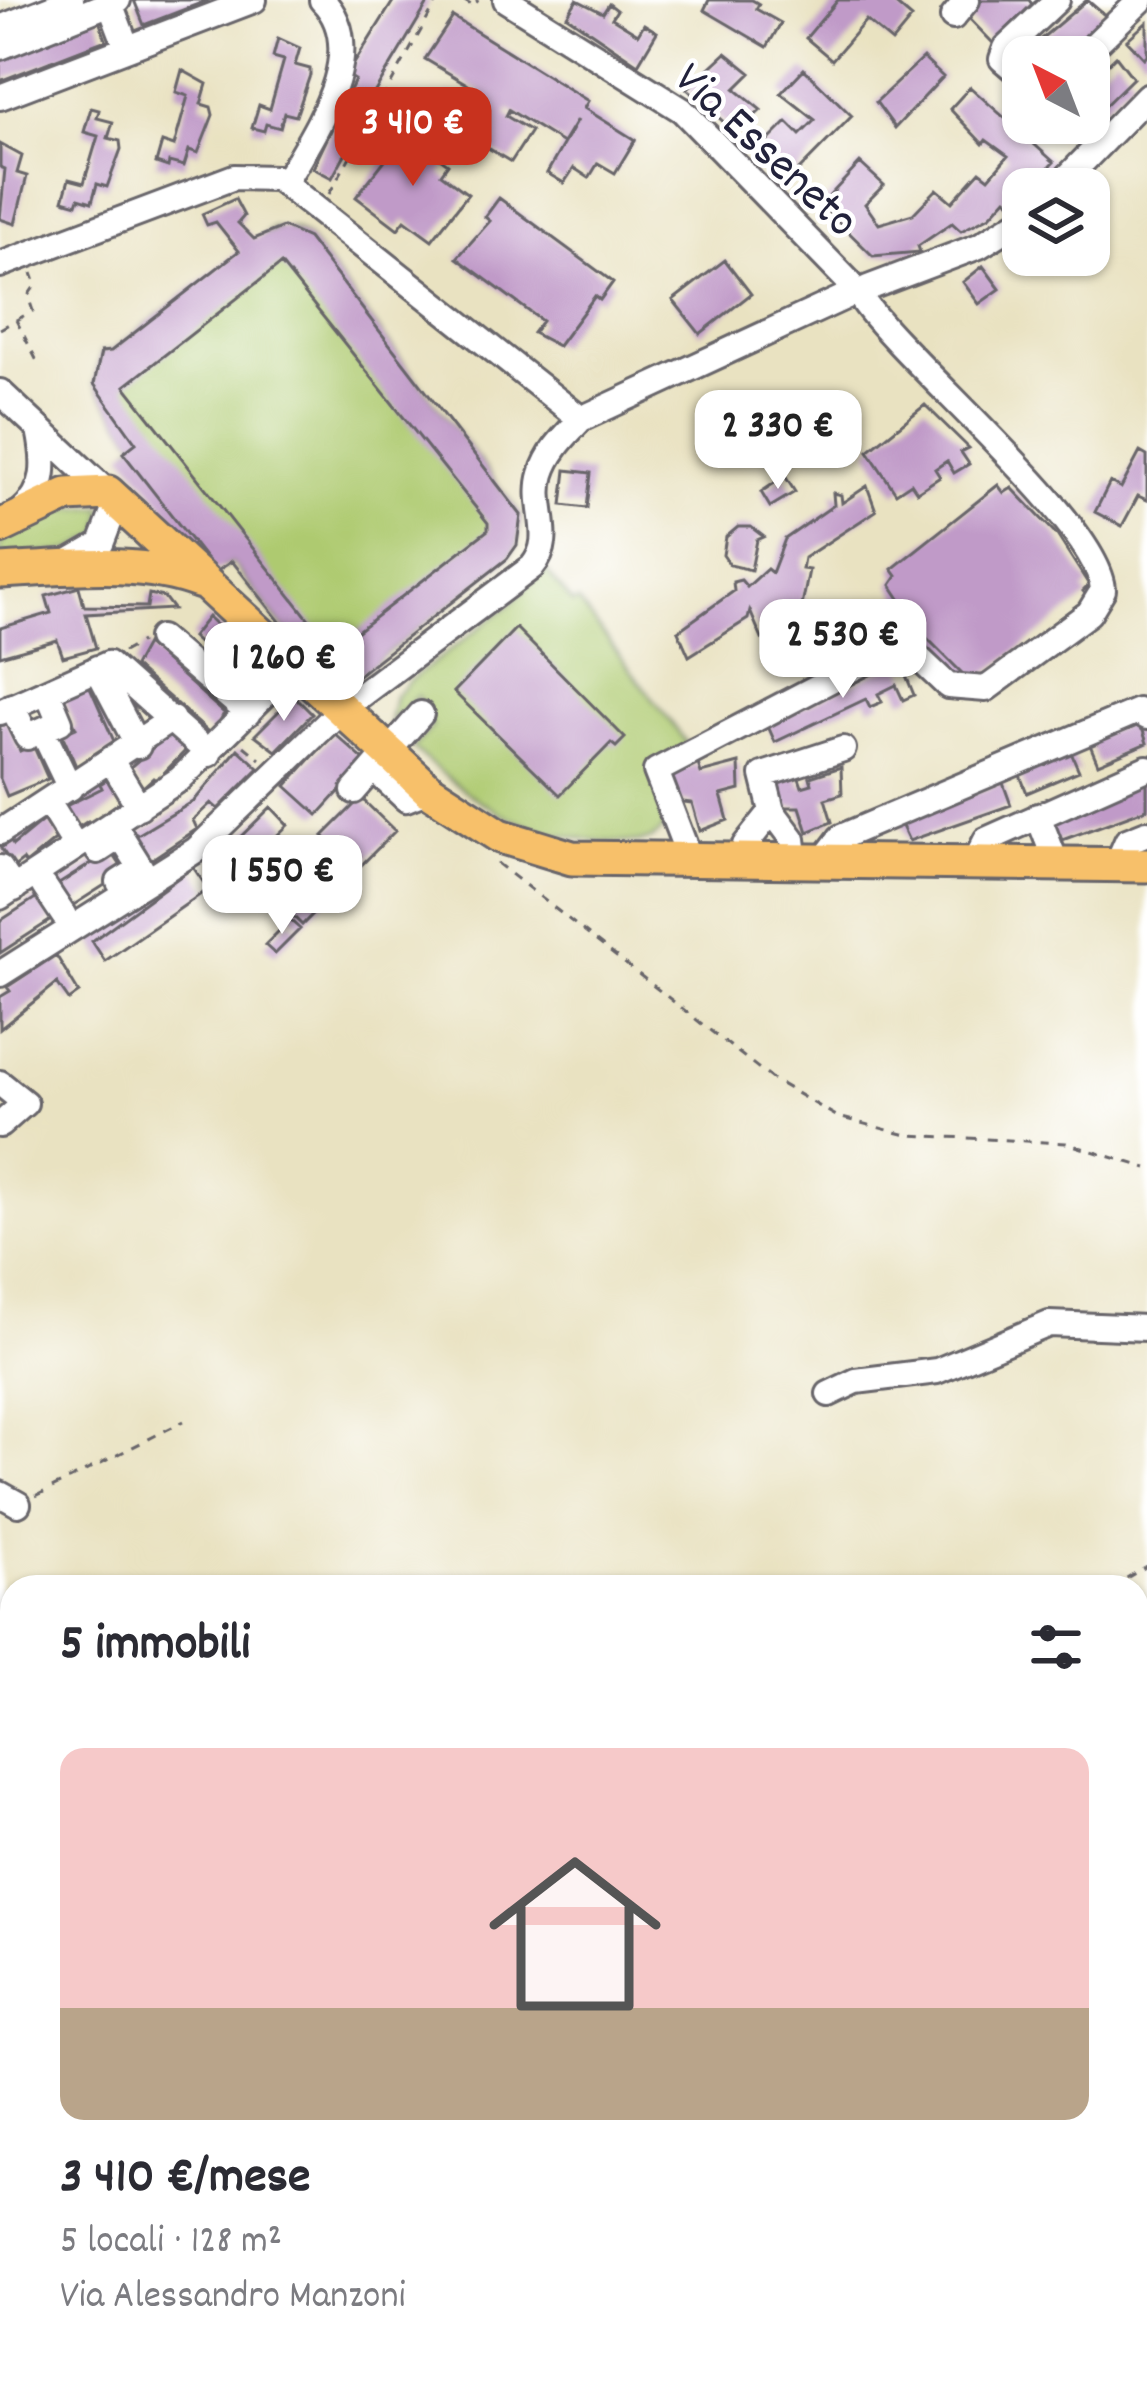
<!DOCTYPE html>
<html lang="it">
<head>
<meta charset="utf-8">
<style>
  :root { --surface:#fff; --page:#f7f7f7; --text:#2b2b33; --muted:#7c7c81; --accent:#c8321e }
  body { margin:0; font-family:Dekko,sans-serif; background:var(--page); color:var(--text); height:100vh; display:flex; flex-direction:column; font-size:45px; white-space:nowrap }
  * { box-sizing:border-box; margin:0 }
  p { font-size:39px; color:var(--muted) }
  .icon { flex:none; width:66px; height:66px; fill:none; stroke:currentColor; stroke-width:2; stroke-linecap:round; stroke-linejoin:round }
  .map { position:relative; flex:1; overflow:hidden }
  .side { position:absolute; left:0px; top:1575px; width:1149px; height:807px; display:flex; flex-direction:column; background:var(--surface); border-radius:36px 36px 0 0; box-shadow:0 3px 9px #0004 }
  .side>* { flex:none }
  .needle { width:78px; rotate:318deg }
  .controls { position:absolute; left:1002px; top:36px; display:grid; gap:24px }
  .controls a { display:grid; place-items:center; width:108px; height:108px; border-radius:24px; background:var(--surface); box-shadow:0 3px 9px #0004; font-size:60px }
  .price { position:absolute; translate:-50% -102px; padding:0 27px; border-radius:24px; background:#fff; color:#222; font-size:39px; line-height:78px; filter:drop-shadow(0 3px 6px #0008) }
  .price::after { content:''; position:absolute; left:50%; top:72px; width:36px; height:27px; margin-left:-18px; background:inherit; clip-path:polygon(0 0,100% 0,50% 100%) }
  .price.active { background:var(--accent); color:#fff }
  ul { padding:0; list-style:none }
  li { display:grid; align-content:center; gap:24px; height:636px; padding:0 60px }
  li span { display:grid; place-items:center; height:372px; border-radius:24px; color:#555 }
  li>.icon { margin-inline-start:auto }
  span .icon { width:216px; height:216px; fill:#fffc; stroke-width:1 }
  li b { font-size:51px }
  h2 { display:flex; justify-content:space-between; align-items:center; height:144px; padding:0 60px; font-size:51px }
  .map>svg:first-child { display:block }
</style>
</head>
<body>
<div class="map">
<svg width="1147" height="2381" viewBox="0 0 1147 2381">
  <rect width="100%" height="100%" fill="#fff"/>
  <filter id="ink" filterUnits="userSpaceOnUse"><feTurbulence type="fractalNoise" baseFrequency=".00833" numOctaves="2"/><feDisplacementMap in="SourceGraphic" scale="24" xChannelSelector="R" yChannelSelector="G"/><feConvolveMatrix kernelMatrix="1 2 1 2 8 2 1 2 1" color-interpolation-filters="sRGB"/></filter>
  <filter id="wash" filterUnits="userSpaceOnUse"><feTurbulence type="fractalNoise" baseFrequency=".004" numOctaves="4" result="noise"/><feDisplacementMap in="SourceGraphic" scale="48" xChannelSelector="R" yChannelSelector="G"/><feGaussianBlur stdDeviation="2.7" result="paint"/><feColorMatrix in="noise" values="0 0 0 0 0 0 0 0 0 0 0 0 0 0 0 0 0 1.4 0 .05"/><feComposite in="paint" operator="in"/></filter>
  <g filter="url(#wash)">
    <rect width="100%" height="100%" fill="#e9e2c1"/>
    <!-- green -->
    <path fill="#aeca70" stroke="#687656" stroke-width="3" d="M273,228L294,229L308,238L521,515L517,545L507,559L356,677C312,676 258,595 232,562L224,567L131,447L136,442L94,384L101,352L111,351Z
      M104,507L100,533L70,551L0,556V544L51,510Z
      M545,569L573,604L578,601L686,742C679,768 676,810 661,831C651,845 632,842 618,842C531,839 475,806 413,748L433,726L414,709L421,701L417,696L390,722L395,696L409,681L511,604Z"/>
    <g id="blocks">
      <!-- building -->
      <path fill="#c09ac8" fill-rule="evenodd" d="M134,0H209L144,25Z
        M394,0H430L364,110L368,112L332,178L313,168L355,80L347,75Z
        M577,0L603,13L609,4L617,10L612,18L638,34L644,24L657,32L638,64L567,16Z
        M709,0H752L759,4L756,9L781,23L767,47L704,10Z
        M838,0H891L912,18L892,42L866,20L832,60L806,38Z
        M975,0H1029L1032,4L993,43L963,12Z
        M1087,0L1108,18L1060,57H1023V68L1016,60Z
        M97,15L106,40L0,81V53Z
        M453,17L588,101L584,108L635,140L615,173L598,163L589,178L574,168L564,183L547,173L577,120L563,143L509,110L506,116L531,131L511,162L437,117L449,93L474,107L482,93L425,59Z
        M1147,22V55L1144,58L1127,40Z
        M278,38L300,48L295,65L310,69V75L296,116L284,113L280,128L266,124L264,131L252,128L259,105L270,109L284,60L273,57Z
        M726,53L751,73L735,89L761,110L736,133L687,89Z
        M1116,56L1133,78L1089,121V82Z
        M923,58L943,77L895,128L876,102Z
        M804,69L852,116L786,183L756,153L787,122L800,135L815,120L781,93Z
        M182,70L207,84L201,104L211,107L213,115L198,153L189,150L184,166L169,162L168,167L156,163L162,142L174,146L188,96L176,92Z
        M970,87L1054,162L1013,204L1006,198L990,216L961,231L952,223L918,246L920,252L873,256L821,205L860,163L884,185L865,204L879,224L913,214L937,189L952,202L980,171L989,178L1008,156L986,140L983,144L950,109Z
        M91,108L99,110L97,118L113,122L108,138L120,141L121,149L107,187L97,184L92,202L79,198L77,204L63,200L69,179L84,183L98,136L84,132Z
        M406,133L448,164L441,174L468,194L432,240L405,220L398,229L356,197Z
        M0,144L22,156L17,173L27,176L15,224L0,219L5,169L0,167Z
        M499,198L613,282L600,300L595,296L558,346L533,333L542,321L457,258L490,221L485,217Z
        M235,199L244,216L238,223L254,239L283,227L308,238L521,515L517,545L507,559L356,677L335,673L293,638L232,561L216,572L123,453L136,443L94,384L101,352L111,351L239,251L216,222L207,225L202,214ZM281,264L488,523V530L338,646H330L125,386Z
        M725,260L751,294L700,334L673,300Z
        M983,266L1000,289L979,304L963,282Z
        M925,405L969,448L961,452L969,464L954,473L947,461L935,469L940,477L917,492L911,483L896,493L868,451Z
        M1140,452L1147,456V500L1138,496L1122,526L1095,512L1110,482L1121,488Z
        M566,470L591,473L587,508L562,505Z
        M785,476L795,492L770,507L761,492Z
        M998,485L1004,493L1012,488L1057,535L1089,585L1083,591L1088,597L978,680L972,674L965,676L924,635L891,585L897,576L892,569Z
        M867,486L876,511L804,558L802,569L809,570L801,611L791,609L788,622L762,639L750,611L748,619L689,656L678,631L734,591L733,582L741,580L747,587L767,569L772,573L785,539L834,505L833,493L841,495L842,503Z
        M738,527H751L764,537L757,540L751,570L730,565L723,555L726,537Z
        M79,587L84,606L147,607L149,594L164,597L173,609L86,614L96,648L63,657L57,640L0,656V628L51,613L46,596Z
        M208,617L249,656L230,672L192,637Z
        M516,628L625,738L616,747L611,743L560,795L454,692Z
        M146,644L224,713L213,736L134,666Z
        M900,661L914,695L903,700L896,685L878,694L882,702L870,707L866,699L775,742L767,724Z
        M89,685L117,748L76,766L62,734L76,728L63,697Z
        M294,696L312,714L276,751L255,735Z
        M6,719L20,751L33,745L48,779L7,796L0,779V722Z
        M1139,719L1147,743L1098,764L1088,740Z
        M171,732L186,750L156,781L153,778L143,787L128,769Z
        M334,733L366,762L318,815L286,786Z
        M1069,748L1079,771L1027,793L1018,770Z
        M238,749L259,768L218,809L211,803L193,820L197,829L149,861L134,837L194,801Z
        M739,763L740,790L721,795L728,820L700,831L692,803L675,801L668,772L698,764L701,773Z
        M841,767L842,794L825,799L832,822L808,832L800,807H783L774,777L798,775L802,787L812,784L810,777Z
        M111,777L125,798L91,824L88,821L77,828L64,807L102,788L100,784Z
        M1147,781V809L1054,843L1044,819Z
        M1003,783L1011,805L909,841L899,820Z
        M361,798L395,831L302,925L284,907L333,858L325,850L332,844L323,836Z
        M271,807L288,825L244,867L227,850Z
        M46,818L59,837L26,864L23,860L14,867L1,848L10,841L13,845Z
        M111,851L125,872L72,906L59,884Z
        M193,867L208,889L105,961L92,941Z
        M37,897L51,920L0,953V921Z
        M290,920L300,929L275,954L265,945Z
        M56,955L79,993L69,1000L57,983L0,1029V997L10,991L7,987Z"/>
    </g>
  </g>
  <g filter="url(#ink)">
    <use href="#blocks" fill-opacity="0" stroke="#68656a" stroke-width="3"/>
    <g fill="none" stroke-linecap="round" stroke-linejoin="round">
      <!-- minor casing -->
      <g stroke="#68656a" stroke-width="30">
        <path id="minor" d="M506,0L682,110L849,282
          M110,3L127,48
          M953,17L967,0
          M0,28L71,0
          M0,47L118,0
          M1082,57L1141,0
          M1023,77L1002,59L1006,48L1057,0
          M0,97L254,0
          M285,182C313,133 372,51 322,0
          M1056,189L1147,96
          M0,265L234,177L277,178L581,419
          M868,288L979,246L1023,219
          M0,392L108,493
          M20,513C48,489 46,463 39,429
          M65,565L101,544L117,502
          M160,638L248,713
          M97,668L138,746
          M12,706L27,737L60,722L47,691
          M0,712L108,664L209,754
          M42,730L70,788
          M112,762L139,807
          M375,770L406,799L429,790
          M354,791L421,714
          M48,802L76,847
          M772,811L793,839L796,863
          M1038,816L1056,862
          M0,832L172,719
          M98,851L121,836L141,868L119,882
          M691,862L656,771L892,648L910,650L948,686L986,689L1089,613L1103,590C1101,526 907,364 863,301
          M975,862L986,840L1147,768
          M821,863L841,837L1138,711L1147,717
          M742,864L745,845L772,811L763,775L843,749
          M1117,864L1127,841L1147,833
          M0,868L14,889
          M44,886L64,916
          M0,897L180,779L294,666
          M0,974L196,850L342,709L532,567C557,538 532,507 542,474C549,451 565,436 581,419L847,296
          M0,1083L25,1103L0,1125
          M829,1394L856,1381L937,1371L1049,1324L1147,1328
          M0,1494L18,1504"/>
      </g>
      <!-- major casing -->
      <g stroke="#68656a" stroke-width="39">
        <path id="major" d="M0,527L67,495L108,493L429,790L500,836L572,858L1147,865
          M0,571C64,568 140,558 201,582"/>
      </g>
      <!-- path -->
      <path stroke="#68656a" stroke-width="3" stroke-dasharray="9 9" stroke-linecap="butt" d="M463,0L474,7L478,0
        M329,194L438,0
        M16,320L33,311L28,296L36,284L32,273
        M0,329L16,320L37,361
        M123,652L141,642
        M244,746L260,759
        M497,863L772,1079L838,1117L907,1135L1066,1143L1147,1168
        M36,1496L184,1421
        M1111,1587L1147,1566
        M1137,2245L1147,2251
        M0,2257L12,2248
        M758,2370L764,2381
        M582,2381L614,2370"/>
      <!-- minor -->
      <use href="#minor" stroke="#fff" stroke-width="24"/>
      <!-- major -->
      <use href="#major" stroke="#f7c06b" stroke-width="33"/>
      <!-- rail casing -->
      <g stroke="#22223b" stroke-width="10">
        <path id="rail" d="M0,2307L12,2304"/>
      </g>
      <!-- rail -->
      <use href="#rail" stroke="#fff" stroke-width="6" stroke-dasharray="18" stroke-linecap="butt"/>
    </g>
  </g>
  <g text-anchor="middle" stroke-width="9" stroke-linejoin="round" paint-order="stroke">
    <!-- street labels -->
    <g font-size="48" fill="#22223b" stroke="#fff">
      <text transform="translate(769 147) rotate(43)" y="17">Via Esseneto</text>
    </g>
  </g>
</svg>
<div class="controls">
<a><svg class="needle" viewBox="-14 -14 28 28"><path d="M0-13l5 13h-10z" fill="#e53935"/><path d="M0 13l5-13h-10z" fill="#7c7c81"/></svg></a>
<a><svg class="icon" aria-label="layers" viewBox="0 0 24 24"><path d="M12 4l9 5-9 5-9-5zM3 14l9 5 9-5"/></svg></a>
</div>
<b class="price active" style="left:413px;top:189px">3 410 €</b>
<b class="price" style="left:778px;top:492px">2 330 €</b>
<b class="price" style="left:843px;top:701px">2 530 €</b>
<b class="price" style="left:284px;top:724px">1 260 €</b>
<b class="price" style="left:282px;top:937px">1 550 €</b>
<section class="side">
<h2>5 immobili<svg class="icon" aria-label="filters" viewBox="0 0 24 24"><path d="M4 7h16M4 17h16"/><circle cx="9" cy="7" r="2"/><circle cx="15" cy="17" r="2"/></svg></h2>
<ul>
<li><span style="background:linear-gradient(#f6c9c9 70%,#b9a48a 0)"><svg class="icon" aria-label="home" viewBox="0 0 24 24"><path d="M3 11l9-7 9 7M6 9v11h12V9"/></svg></span><div><b>3 410 €/mese</b><p>5 locali · 128 m²</p><p>Via Alessandro Manzoni</p></div></li>
</ul>
</section>
</div>
</body>
</html>
